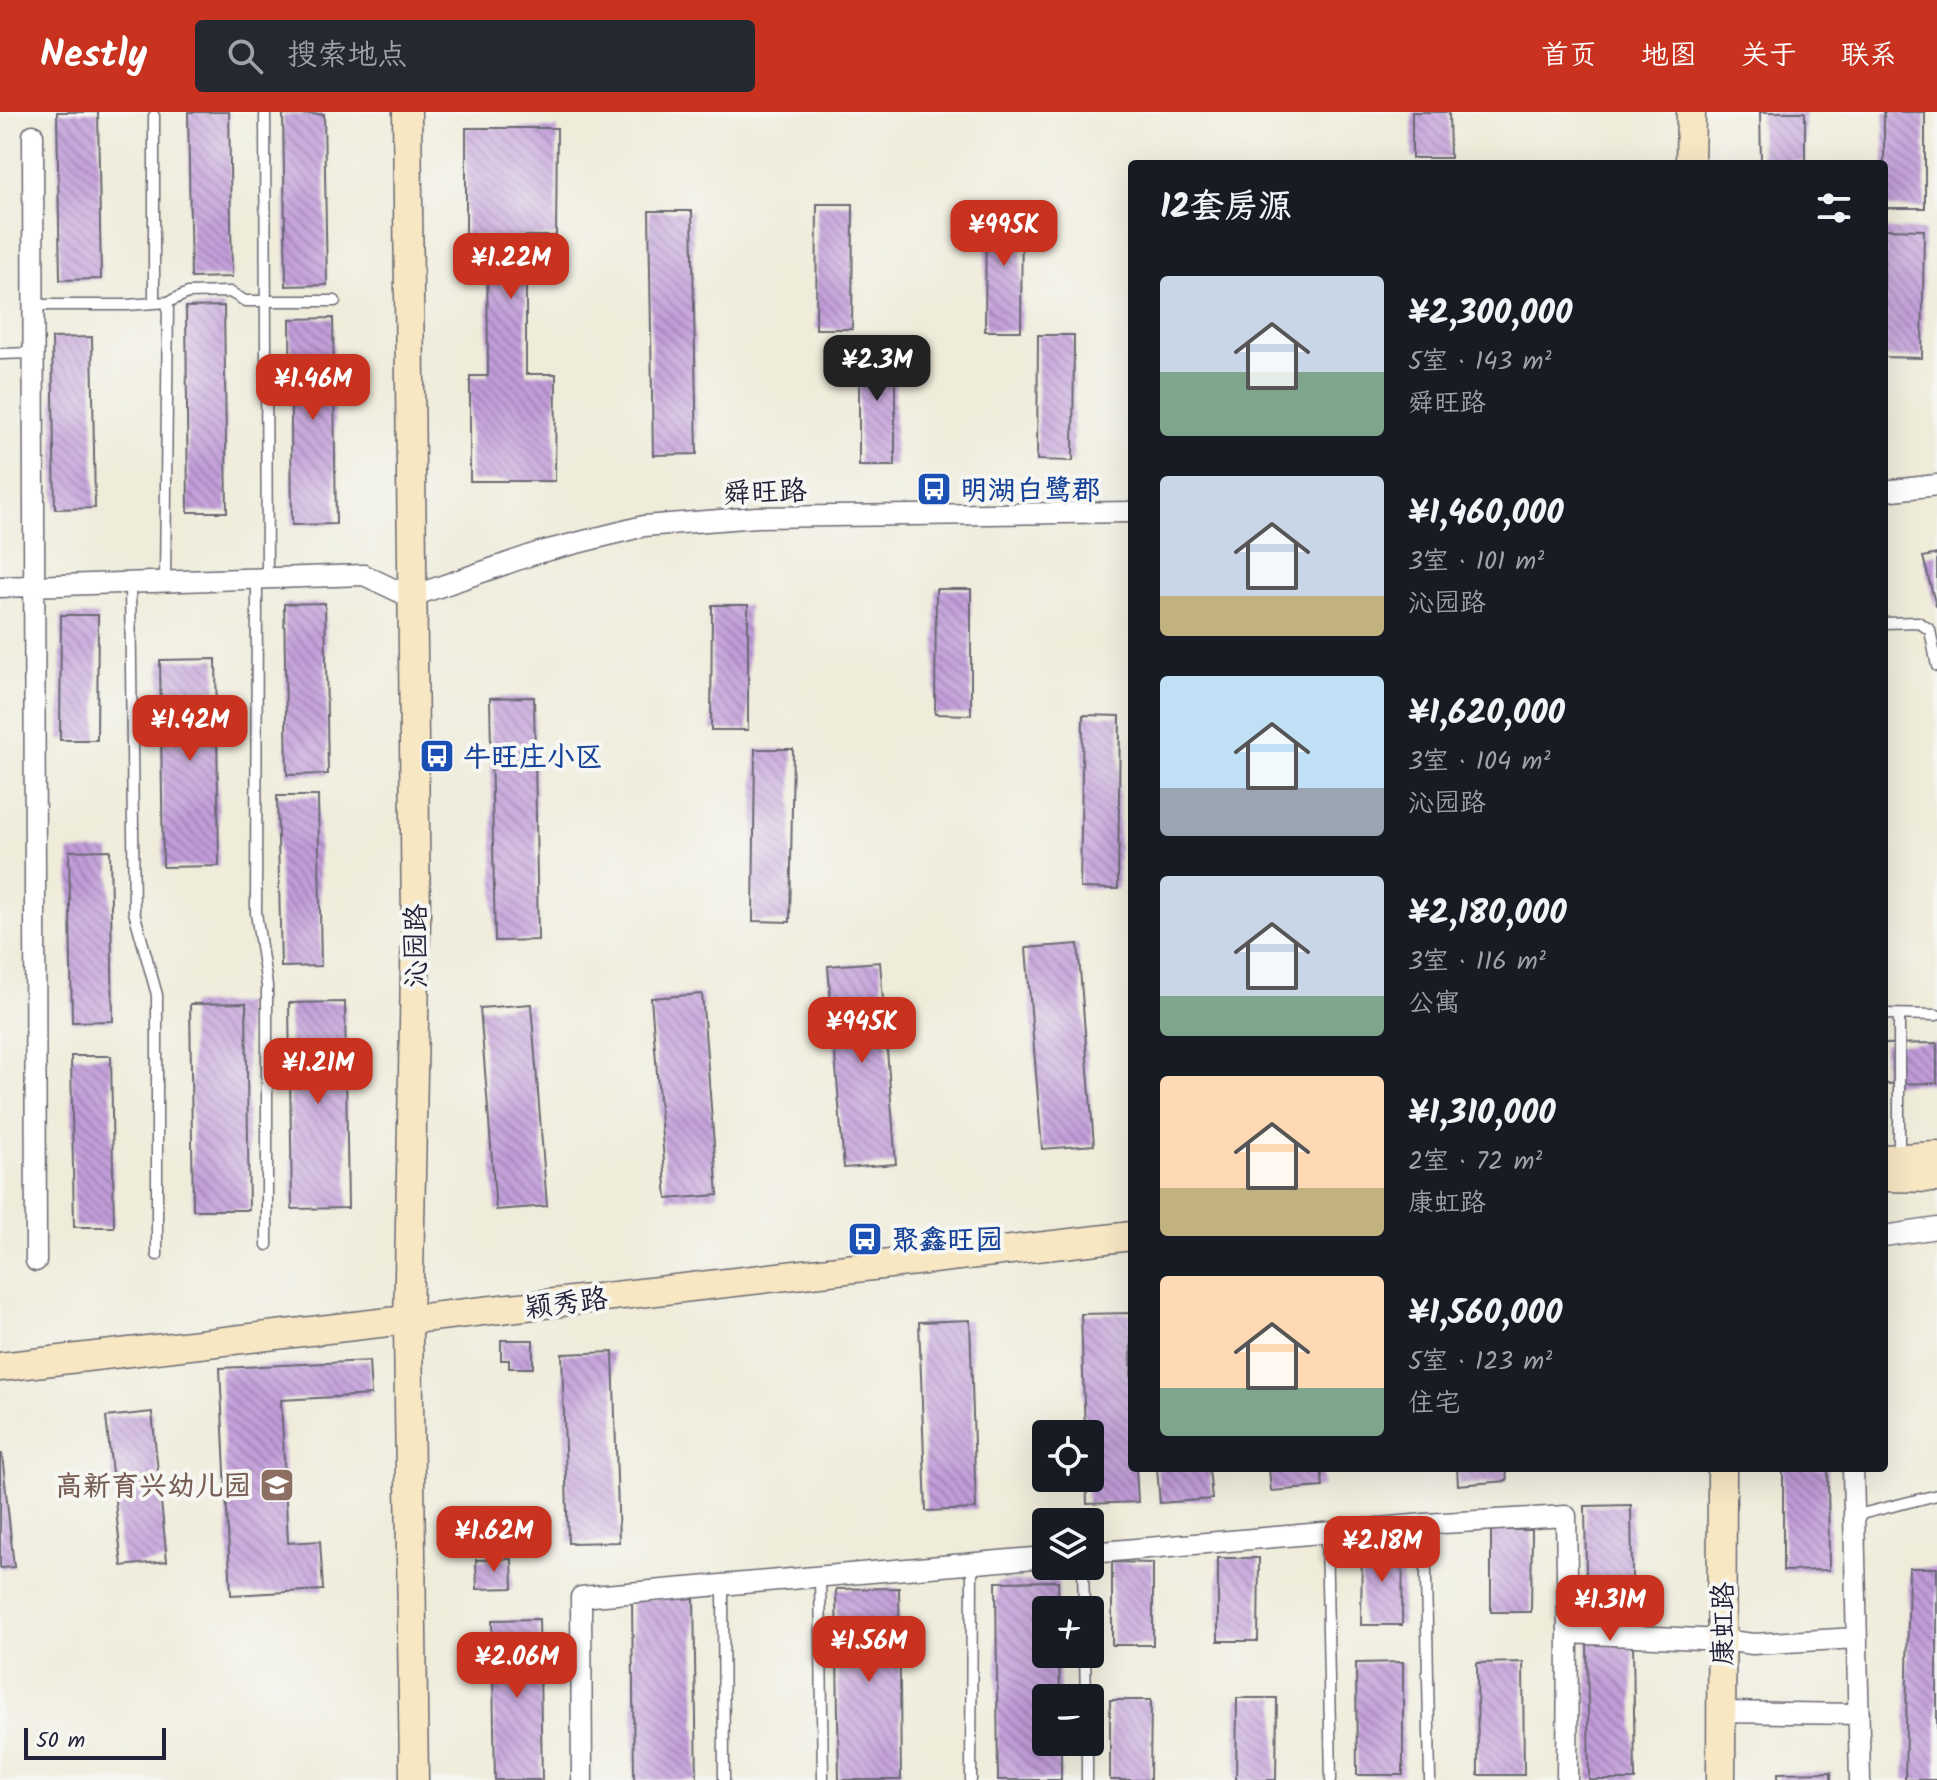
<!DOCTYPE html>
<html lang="zh">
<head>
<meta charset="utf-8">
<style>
  :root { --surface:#171b24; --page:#242831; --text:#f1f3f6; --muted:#9ea1a6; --accent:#c8321e }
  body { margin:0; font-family:Kalam,"LXGW WenKai TC",sans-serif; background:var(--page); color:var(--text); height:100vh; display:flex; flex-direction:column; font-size:30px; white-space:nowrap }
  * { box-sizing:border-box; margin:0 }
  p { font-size:26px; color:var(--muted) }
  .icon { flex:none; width:44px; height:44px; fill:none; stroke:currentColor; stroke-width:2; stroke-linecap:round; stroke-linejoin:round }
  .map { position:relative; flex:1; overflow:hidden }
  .side { position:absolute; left:1128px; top:48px; width:760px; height:1312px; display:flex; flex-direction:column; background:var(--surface); border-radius:8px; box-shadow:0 8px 32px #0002 }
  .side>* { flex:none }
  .tools { position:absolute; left:1032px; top:1308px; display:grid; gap:16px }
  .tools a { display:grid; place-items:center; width:72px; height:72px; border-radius:8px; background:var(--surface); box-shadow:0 8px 32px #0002; font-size:40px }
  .scale { position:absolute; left:24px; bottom:20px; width:142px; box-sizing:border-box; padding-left:8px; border:4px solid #22223b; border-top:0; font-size:22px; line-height:28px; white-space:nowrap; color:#22223b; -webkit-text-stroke:6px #f6f6f2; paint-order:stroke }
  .price { position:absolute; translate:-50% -68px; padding:0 18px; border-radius:16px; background:var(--accent); color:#fff; font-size:26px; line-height:52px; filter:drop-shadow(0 2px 4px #0008) }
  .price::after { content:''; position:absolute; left:50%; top:48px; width:24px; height:18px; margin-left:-12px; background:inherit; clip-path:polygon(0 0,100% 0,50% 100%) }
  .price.current { background:#222; color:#fff }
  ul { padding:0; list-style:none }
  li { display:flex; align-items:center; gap:24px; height:200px; padding:0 32px }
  li span { display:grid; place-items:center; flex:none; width:224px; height:160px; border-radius:8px; color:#555 }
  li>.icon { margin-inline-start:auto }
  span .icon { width:96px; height:96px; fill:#fffc; stroke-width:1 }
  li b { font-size:34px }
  h2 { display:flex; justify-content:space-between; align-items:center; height:96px; padding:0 32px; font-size:34px }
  header { display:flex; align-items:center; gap:48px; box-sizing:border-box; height:112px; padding:0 40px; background:var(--accent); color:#fff }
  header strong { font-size:38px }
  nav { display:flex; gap:44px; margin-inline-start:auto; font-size:28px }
  .search { width:560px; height:72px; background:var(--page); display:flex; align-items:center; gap:20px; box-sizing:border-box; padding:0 28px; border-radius:8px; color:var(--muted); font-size:30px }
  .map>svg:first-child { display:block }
</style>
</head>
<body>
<header>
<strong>Nestly</strong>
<div class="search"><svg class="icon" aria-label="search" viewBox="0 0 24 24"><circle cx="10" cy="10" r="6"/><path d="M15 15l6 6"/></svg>搜索地点</div>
<nav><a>首页</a><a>地图</a><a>关于</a><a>联系</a></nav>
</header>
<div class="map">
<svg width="1937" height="1668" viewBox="0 0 1937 1668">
  <defs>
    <pattern id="building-back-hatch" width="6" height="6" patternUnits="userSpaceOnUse" patternTransform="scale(2)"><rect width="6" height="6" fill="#c19cd9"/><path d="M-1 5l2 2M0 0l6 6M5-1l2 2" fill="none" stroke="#9c7fb1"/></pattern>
  </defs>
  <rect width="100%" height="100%" fill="#f6f6f2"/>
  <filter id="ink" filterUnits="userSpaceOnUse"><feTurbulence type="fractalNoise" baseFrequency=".0125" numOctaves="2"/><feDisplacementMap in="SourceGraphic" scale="16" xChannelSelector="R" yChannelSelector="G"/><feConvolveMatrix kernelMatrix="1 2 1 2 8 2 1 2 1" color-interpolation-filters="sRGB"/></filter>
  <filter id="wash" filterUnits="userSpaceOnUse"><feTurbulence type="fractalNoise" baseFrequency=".006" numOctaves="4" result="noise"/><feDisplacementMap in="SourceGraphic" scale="32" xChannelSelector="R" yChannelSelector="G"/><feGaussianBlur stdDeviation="1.8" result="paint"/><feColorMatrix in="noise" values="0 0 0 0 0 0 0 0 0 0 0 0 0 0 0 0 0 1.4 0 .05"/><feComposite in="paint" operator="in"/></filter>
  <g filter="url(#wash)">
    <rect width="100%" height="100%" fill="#efecda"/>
    <g id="blocks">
      <!-- building -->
      <path fill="url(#building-back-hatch)" d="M57,0H98L101,167L60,168Z
        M188,0H229L232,165L191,166Z
        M1412,0H1449L1450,46H1412Z
        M1760,0H1805V49H1761Z
        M1884,0H1925V96H1884Z
        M324,2L327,173L286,174L283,3Z
        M466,16H557L556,124H526V262H556L555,369H470V264H488L487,124H466Z
        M817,92H853L852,217H816Z
        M986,94H1022L1021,219H985Z
        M649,99H692L697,342L653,343Z
        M1884,117L1924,118L1922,246L1884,245Z
        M224,194L227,400H188L186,195Z
        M333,206L336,412L292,413L290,207Z
        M1038,223H1074L1073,349L1037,348Z
        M92,225L95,396L55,397L52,226Z
        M895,228V354H859V229Z
        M1937,442V494H1936L1923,445Z
        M936,477H971V603L935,602Z
        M325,491L328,662L287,663L284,492Z
        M712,493H748V618H711Z
        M61,503H98L97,628H60Z
        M216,547L219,754L163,755L160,548Z
        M534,585L538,828L495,829L490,586Z
        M1083,603L1120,604L1118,777L1080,776Z
        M755,637H793L790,810L753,809Z
        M277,684H318L321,854L281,855Z
        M110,738L113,909L72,910L69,739Z
        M1078,832L1094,1033L1042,1037L1026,836Z
        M880,850L896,1052L844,1056L828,854Z
        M702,882L718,1083L667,1087L651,886Z
        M345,890L348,1096L292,1097L289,891Z
        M246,891L249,1098H193L190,892Z
        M531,892L547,1094L496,1098L480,896Z
        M1937,931V971L1884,972V932Z
        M71,944H111L114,1115H74Z
        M1131,1201L1132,1356H1136L1138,1390L1087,1392L1086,1366H1090V1322H1085L1081,1202Z
        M970,1208L976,1397L926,1399L919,1210Z
        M501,1228H533V1256H509V1248H501Z
        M613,1240L619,1430L568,1431L562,1242Z
        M369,1249L371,1283L281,1288L288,1431L320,1429L323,1478L231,1483L220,1256Z
        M152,1300L167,1449L122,1454L106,1305Z
        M0,1342H2L14,1455L0,1456Z
        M1157,1356H1209L1212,1387L1160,1391Z
        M1269,1356H1321L1323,1375L1271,1379Z
        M1457,1356H1506L1507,1369L1458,1373Z
        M1783,1356H1828L1829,1458L1783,1459Z
        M1631,1393L1635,1668H1589L1585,1394Z
        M1491,1418H1532L1531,1500H1491Z
        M1362,1430H1403L1402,1513H1361Z
        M1218,1446H1259L1258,1529H1218Z
        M512,1447L513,1476L477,1477L476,1448Z
        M1112,1450L1153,1451V1533H1112Z
        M1909,1456H1937V1668H1905Z
        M1058,1469L1059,1498H1046V1542H1059L1060,1586H1046V1630H1061V1668H998L996,1470Z
        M899,1476L901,1668H839L836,1477Z
        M694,1486L697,1668H634L632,1487Z
        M539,1507L542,1668H495L492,1508Z
        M1403,1550V1663H1357L1356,1551Z
        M1523,1550L1524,1663H1478L1477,1551Z
        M1237,1586H1277L1276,1668H1236Z
        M1110,1588H1151L1150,1668H1110Z
        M1831,1660V1668H1778V1661Z"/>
    </g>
  </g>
  <g filter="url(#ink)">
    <use href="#blocks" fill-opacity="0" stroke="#6a6973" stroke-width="2"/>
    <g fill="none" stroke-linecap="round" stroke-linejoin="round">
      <!-- lane casing -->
      <g stroke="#6a6973" stroke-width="13">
        <path id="lane" d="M265,4L267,467
          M154,190V4
          M33,193H127L168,190L188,181L230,180L245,189H335
          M0,242L33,241
          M257,467L256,801L267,874V1133
          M165,469L168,190
          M130,471L134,800L157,883V1143
          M1884,511L1918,510L1930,518L1937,554
          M1884,902L1937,903
          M1899,1045V903
          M1853,1404L1937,1383
          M1425,1412L1430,1668
          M1326,1420L1331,1668
          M1083,1454L1084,1498
          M820,1465L823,1668
          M723,1473L724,1668
          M1085,1542L1086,1586
          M1087,1630V1668
          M971,1668L972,1453"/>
      </g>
      <!-- street casing -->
      <g stroke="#6a6973" stroke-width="23">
        <path id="street" d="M33,23L36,1149
          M1884,379L1937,373
          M0,475L364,463L410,485L537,441L644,414L757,405L1132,400
          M1884,1124L1937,1116
          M1853,1356L1860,1668
          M1090,1441L1425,1412L1566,1404L1568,1521
          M1721,1600L1859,1602
          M582,1668L581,1485L1046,1445
          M1567,1668L1568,1521L1722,1528L1753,1532L1857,1526"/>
      </g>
      <!-- secondary casing -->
      <g stroke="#6a6973" stroke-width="31">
        <path id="secondary" d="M407,0L416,809L408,1214L414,1668
          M1690,52L1691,0
          M1884,1047L1937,1044
          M1884,1065L1937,1066
          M0,1255L1132,1124
          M1721,1668L1722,1356"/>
      </g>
      <!-- lane -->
      <use href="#lane" stroke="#fff" stroke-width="10"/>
      <!-- street -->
      <use href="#street" stroke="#fff" stroke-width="20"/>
      <!-- secondary -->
      <use href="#secondary" stroke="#f8e7c3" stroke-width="28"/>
    </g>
  </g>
  <!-- icons -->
  <defs>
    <g id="bus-square" transform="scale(1.8)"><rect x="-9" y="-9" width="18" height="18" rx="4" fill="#1a4fb4" stroke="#f6f6f2"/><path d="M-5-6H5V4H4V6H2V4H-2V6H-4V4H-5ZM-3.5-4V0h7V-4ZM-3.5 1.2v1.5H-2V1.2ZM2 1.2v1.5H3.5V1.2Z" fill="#fff"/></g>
    <g id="school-square" transform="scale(1.8)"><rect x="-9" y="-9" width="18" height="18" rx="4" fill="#8d6e63" stroke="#f6f6f2"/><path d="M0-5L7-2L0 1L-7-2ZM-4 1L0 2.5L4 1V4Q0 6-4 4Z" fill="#fff"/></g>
  </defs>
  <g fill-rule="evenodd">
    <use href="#bus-square" x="934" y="377"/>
    <use href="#bus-square" x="437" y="644"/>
    <use href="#bus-square" x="865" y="1127"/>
    <use href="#school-square" x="277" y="1373"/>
  </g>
  <g text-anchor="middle" stroke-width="8" stroke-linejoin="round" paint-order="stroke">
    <!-- transit labels -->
    <g font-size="28" font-weight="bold" fill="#164399" stroke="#f6f6f2" text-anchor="start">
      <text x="960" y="387">明湖白鹭郡</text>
      <text x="463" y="654">牛旺庄小区</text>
      <text x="891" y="1137">聚鑫旺园</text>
    </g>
    <!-- street labels -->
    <g font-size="28" fill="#22223b" stroke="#f6f6f2">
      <text transform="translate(765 379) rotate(-2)" y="10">舜旺路</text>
      <text transform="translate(415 834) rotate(-90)" y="10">沁园路</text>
      <text transform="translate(566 1190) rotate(-7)" y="10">颖秀路</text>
      <text transform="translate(1722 1512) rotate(-90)" y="10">康虹路</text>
    </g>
    <!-- education labels -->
    <g font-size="28" font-weight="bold" fill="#785e54" stroke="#f6f6f2" text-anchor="end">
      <text x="251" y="1383">高新育兴幼儿园</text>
    </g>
  </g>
</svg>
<div class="tools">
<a><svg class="icon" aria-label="locate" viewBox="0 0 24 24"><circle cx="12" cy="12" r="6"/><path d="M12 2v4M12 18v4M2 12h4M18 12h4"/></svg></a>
<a><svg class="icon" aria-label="layers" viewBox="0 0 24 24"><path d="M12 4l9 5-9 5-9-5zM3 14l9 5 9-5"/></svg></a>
<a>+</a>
<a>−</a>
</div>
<div class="scale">50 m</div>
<b class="price" style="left:1004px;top:156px">¥995K</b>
<b class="price" style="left:511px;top:189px">¥1.22M</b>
<b class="price current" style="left:877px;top:291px">¥2.3M</b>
<b class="price" style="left:313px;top:310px">¥1.46M</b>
<b class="price" style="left:190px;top:651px">¥1.42M</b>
<b class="price" style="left:862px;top:953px">¥945K</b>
<b class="price" style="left:318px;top:994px">¥1.21M</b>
<b class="price" style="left:494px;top:1462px">¥1.62M</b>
<b class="price" style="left:1382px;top:1472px">¥2.18M</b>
<b class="price" style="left:1610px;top:1531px">¥1.31M</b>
<b class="price" style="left:869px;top:1572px">¥1.56M</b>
<b class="price" style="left:517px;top:1588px">¥2.06M</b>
<section class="side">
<h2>12套房源<svg class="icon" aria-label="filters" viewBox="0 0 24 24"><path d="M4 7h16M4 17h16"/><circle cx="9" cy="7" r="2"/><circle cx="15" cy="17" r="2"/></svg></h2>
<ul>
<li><span style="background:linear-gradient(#c9d6e8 60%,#7fa58c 0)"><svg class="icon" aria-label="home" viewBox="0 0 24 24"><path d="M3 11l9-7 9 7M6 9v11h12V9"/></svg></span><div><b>¥2,300,000</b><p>5室 · 143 m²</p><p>舜旺路</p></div></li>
<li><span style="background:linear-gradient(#c9d6e8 75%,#c2b280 0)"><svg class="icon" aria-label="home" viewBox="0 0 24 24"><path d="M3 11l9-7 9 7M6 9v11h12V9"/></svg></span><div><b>¥1,460,000</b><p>3室 · 101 m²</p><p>沁园路</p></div></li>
<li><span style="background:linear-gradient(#bfe0f5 70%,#9aa5b1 0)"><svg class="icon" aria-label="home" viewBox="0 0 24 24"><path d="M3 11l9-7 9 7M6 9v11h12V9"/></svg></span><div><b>¥1,620,000</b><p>3室 · 104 m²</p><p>沁园路</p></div></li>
<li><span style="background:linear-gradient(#c9d6e8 75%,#7fa58c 0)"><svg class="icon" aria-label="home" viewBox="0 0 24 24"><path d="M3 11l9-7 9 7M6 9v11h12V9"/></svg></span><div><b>¥2,180,000</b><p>3室 · 116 m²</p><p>公寓</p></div></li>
<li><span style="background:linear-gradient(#ffd9b3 70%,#c2b280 0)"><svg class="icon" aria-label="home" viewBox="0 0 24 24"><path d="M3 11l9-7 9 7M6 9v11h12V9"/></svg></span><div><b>¥1,310,000</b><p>2室 · 72 m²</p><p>康虹路</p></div></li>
<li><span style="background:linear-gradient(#ffd9b3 70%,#7fa58c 0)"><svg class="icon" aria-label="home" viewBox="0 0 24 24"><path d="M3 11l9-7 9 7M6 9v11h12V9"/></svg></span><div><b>¥1,560,000</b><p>5室 · 123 m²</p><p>住宅</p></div></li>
</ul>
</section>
</div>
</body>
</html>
